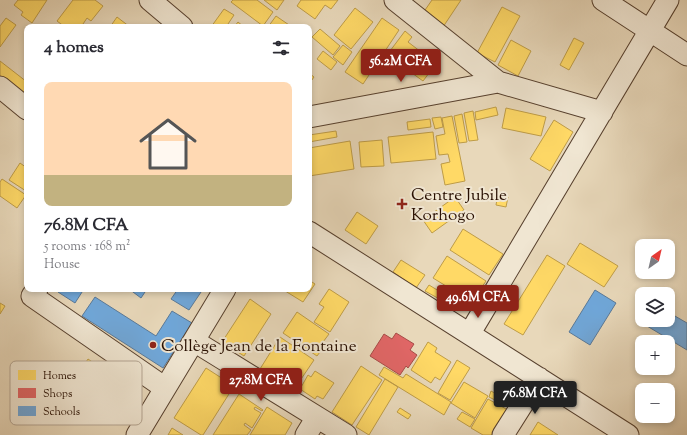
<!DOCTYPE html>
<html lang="en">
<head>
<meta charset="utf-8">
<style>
  :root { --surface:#fff; --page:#f7f7f7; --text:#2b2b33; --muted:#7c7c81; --line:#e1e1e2; --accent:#8f2418 }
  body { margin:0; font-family:"Sorts Mill Goudy",serif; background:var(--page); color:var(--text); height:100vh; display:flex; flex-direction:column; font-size:15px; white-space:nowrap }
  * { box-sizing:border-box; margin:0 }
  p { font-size:13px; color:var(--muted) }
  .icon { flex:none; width:22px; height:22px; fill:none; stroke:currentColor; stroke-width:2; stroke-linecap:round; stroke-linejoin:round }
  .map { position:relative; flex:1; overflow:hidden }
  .side { position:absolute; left:24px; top:24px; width:288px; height:268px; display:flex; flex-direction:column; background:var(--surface); border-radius:8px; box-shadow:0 2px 6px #0003 }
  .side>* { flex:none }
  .needle { width:26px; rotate:34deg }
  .buttons { position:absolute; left:635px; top:239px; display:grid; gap:8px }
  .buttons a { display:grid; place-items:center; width:40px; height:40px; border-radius:8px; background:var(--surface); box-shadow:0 2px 6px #0003; font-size:20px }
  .price { position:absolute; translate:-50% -34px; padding:0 9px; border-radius:4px; background:var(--accent); color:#fff; font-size:13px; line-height:26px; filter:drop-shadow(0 1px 2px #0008) }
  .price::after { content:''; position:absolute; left:50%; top:24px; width:12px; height:9px; margin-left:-6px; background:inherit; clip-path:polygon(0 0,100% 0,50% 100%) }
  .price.current { background:#222; color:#fff }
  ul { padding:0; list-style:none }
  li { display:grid; align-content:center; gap:8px; height:212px; padding:0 20px }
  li+li { border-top:1px solid var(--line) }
  li span { display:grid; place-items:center; height:124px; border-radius:8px; color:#555 }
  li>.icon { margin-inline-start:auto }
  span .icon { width:72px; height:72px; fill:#fffc; stroke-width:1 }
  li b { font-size:17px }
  h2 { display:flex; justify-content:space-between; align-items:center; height:48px; padding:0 20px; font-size:17px }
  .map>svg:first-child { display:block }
</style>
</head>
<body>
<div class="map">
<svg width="687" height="435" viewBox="0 0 687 435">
  <rect width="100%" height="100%" fill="#e8d8ba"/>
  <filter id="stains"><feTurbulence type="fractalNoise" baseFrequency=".005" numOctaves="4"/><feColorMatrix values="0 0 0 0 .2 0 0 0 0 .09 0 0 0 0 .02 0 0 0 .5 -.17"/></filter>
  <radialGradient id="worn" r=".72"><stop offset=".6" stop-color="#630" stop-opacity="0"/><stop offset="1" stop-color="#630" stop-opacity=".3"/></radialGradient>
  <!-- homes -->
  <path fill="#ffd966" stroke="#be9c47" d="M18,0H47L32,23L21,15L23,12L14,5Z
    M73,0H95L103,6L91,21L87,18L81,27H65L57,21Z
    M233,0H257L273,12L263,26L231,2Z
    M264,0H284L277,10Z
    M301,0H338L331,9L325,5L315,19L297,6Z
    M432,0H461L443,27L423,13Z
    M502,7L520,16L495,62L477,53Z
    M355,8L373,22L351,49L334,35Z
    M224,9L234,15L226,27H211Z
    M276,16L292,27H268Z
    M117,17L130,27H110Z
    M6,18L16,25L0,47V26Z
    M382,18L399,30L363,84L345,72Z
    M238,22L244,27H234Z
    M320,29L340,46L333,55L312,37Z
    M405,31L412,37L408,42L429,58L432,54L439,60L423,81L387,55Z
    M574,38L584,43L569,70L560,65Z
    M511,40L531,51L518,76L498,65Z
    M343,45L352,52L343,65L333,57Z
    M323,51L337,62L331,70L317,59Z
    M0,61L27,82V103L0,85Z
    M309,73L314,77L309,84Z
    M496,107L498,115L476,120L475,112Z
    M506,108L546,117L541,136L502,128Z
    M473,111L478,140L469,141L464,113Z
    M462,114L467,142L459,143L454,116Z
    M452,116L465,181L445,185L441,164L450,162L448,154L439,155L436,136L445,134L442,118Z
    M441,117L443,127L435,129L432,118Z
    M430,119L431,127L408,130L407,122Z
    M554,120L573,132L550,171L530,159Z
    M336,131L337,137L309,142V135Z
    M433,132L436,159L391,163L388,137Z
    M382,140L384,166L361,167L359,142Z
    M350,141L354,169L309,176V148Z
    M20,163L27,168L26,191L9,180Z
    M2,179L26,195L17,208L0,196V182Z
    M498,194L508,197L506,207L496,205Z
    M455,197L464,210L432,233L423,220Z
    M357,212L378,226L366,244L345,230Z
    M463,229L503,254L489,275L450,250Z
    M580,243L618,266L604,287L567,264Z
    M547,255L565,266L523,335L504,324Z
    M447,256L486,281L472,302L433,278Z
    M401,260L425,275L416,288L393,272Z
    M309,280L315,284L303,302L282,289H309Z
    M429,285L447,296L443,301L425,291Z
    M329,289L349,302L330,332L314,322L324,307L319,304Z
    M451,298L464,306L461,310L449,303Z
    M250,299L271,314L244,356L222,342Z
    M0,303L5,306L0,314Z
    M297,312L329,334L323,342L326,344L317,356L283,333Z
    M280,337L314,360L293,391L260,369Z
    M428,342L437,348L435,352L451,362L440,380L435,377L431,383L411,370Z
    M88,359L104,370L90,393L73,382Z
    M457,360L470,368L450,400L438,393Z
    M361,366L382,380L352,425L332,412Z
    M384,367L403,378L406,374L451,402L444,415L379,375Z
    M206,368L234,386L203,435H201L174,418Z
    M315,371L334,383L323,399L317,396L315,399L300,389L308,375L311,377Z
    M385,379L398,387L369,435L356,427Z
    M464,382L488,396L475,418L451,403Z
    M491,391L511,402L509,407L489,397Z
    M239,394L263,410L262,411L255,407L254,409L261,413L252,428L245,423L244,425L251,430L247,435H213Z
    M488,399L508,410L493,435H483L471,428Z
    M267,407L292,423L285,435H250Z
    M400,408L411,415L408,419L397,412Z
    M462,412L475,419L470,427L457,419Z
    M538,422L558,435H530Z
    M172,428L183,435H168Z"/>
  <!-- shops -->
  <path fill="#e06666" stroke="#a84c47" d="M396,333L414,344L410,350L417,355L408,368L406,366L400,375L370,356L384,334L392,339Z"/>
  <!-- schools -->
  <path fill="#6fa8dc" stroke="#597a9a" d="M60,289H84L75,303L58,292Z
    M129,289H147L141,298Z
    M178,289H203L189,310L171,299Z
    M595,290L616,303L590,345L569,332Z
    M95,297L156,336L172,311L192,323L163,368L82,316Z
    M642,312V320H668V312L687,323V350L637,320Z"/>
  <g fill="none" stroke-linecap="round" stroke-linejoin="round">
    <!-- minor casing -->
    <g stroke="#57402e" stroke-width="23">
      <path id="minor" d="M150,0L182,27
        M395,0L498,82L602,112
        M603,0L687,55
        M0,87L27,109
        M309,117L498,82
        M309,232L628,435
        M37,289L32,296L165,388
        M470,333L668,0
        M194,341L346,435
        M137,435L225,289
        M306,435L317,417
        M503,435L539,378"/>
    </g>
    <!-- minor -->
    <use href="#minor" stroke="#f0e6d2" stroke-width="21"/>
  </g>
  <!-- markers -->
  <g fill="#8f2418" stroke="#f0e6d2" stroke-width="1.5">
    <path d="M400 198h4v4h4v4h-4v4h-4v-4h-4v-4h4z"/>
    <circle cx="153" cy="345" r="4"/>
  </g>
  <g text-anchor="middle" stroke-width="4" stroke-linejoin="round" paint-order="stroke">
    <!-- poi labels -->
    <g font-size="17" fill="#270e00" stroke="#f0e6d2" text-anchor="start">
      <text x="411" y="200">Centre Jubile<tspan x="411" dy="20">Korhogo</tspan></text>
      <text x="161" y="351">Collège Jean de la Fontaine</text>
    </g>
  </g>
  <!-- legend -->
  <rect x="10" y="361" width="132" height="64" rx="6" fill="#f0e6d2" stroke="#b4a593" stroke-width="1"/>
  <rect x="18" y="370" width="18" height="10" fill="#ffd966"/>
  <rect x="18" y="388" width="18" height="10" fill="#e06666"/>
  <rect x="18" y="406" width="18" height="10" fill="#6fa8dc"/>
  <g font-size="11" fill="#270e00">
    <text x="43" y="379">Homes</text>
    <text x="43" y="397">Shops</text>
    <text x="43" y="415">Schools</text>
  </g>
  <rect width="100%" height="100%" filter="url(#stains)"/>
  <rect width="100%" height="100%" fill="url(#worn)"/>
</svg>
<div class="buttons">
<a><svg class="needle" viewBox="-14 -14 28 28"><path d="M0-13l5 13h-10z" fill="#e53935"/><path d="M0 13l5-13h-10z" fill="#7c7c81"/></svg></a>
<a><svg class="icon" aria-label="layers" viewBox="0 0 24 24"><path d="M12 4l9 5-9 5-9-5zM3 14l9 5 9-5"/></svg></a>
<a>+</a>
<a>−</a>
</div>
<b class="price" style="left:401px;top:83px">56.2M CFA</b>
<b class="price" style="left:478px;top:319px">49.6M CFA</b>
<b class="price" style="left:261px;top:402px">27.8M CFA</b>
<b class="price current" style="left:535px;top:415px">76.8M CFA</b>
<section class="side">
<h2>4 homes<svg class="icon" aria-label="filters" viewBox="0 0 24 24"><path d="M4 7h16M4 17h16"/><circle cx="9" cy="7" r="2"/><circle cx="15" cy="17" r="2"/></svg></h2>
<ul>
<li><span style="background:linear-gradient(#ffd9b3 75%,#c2b280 0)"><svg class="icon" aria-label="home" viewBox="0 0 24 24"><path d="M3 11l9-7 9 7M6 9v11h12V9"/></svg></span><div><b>76.8M CFA</b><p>5 rooms · 168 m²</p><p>House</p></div></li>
</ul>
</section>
</div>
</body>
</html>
